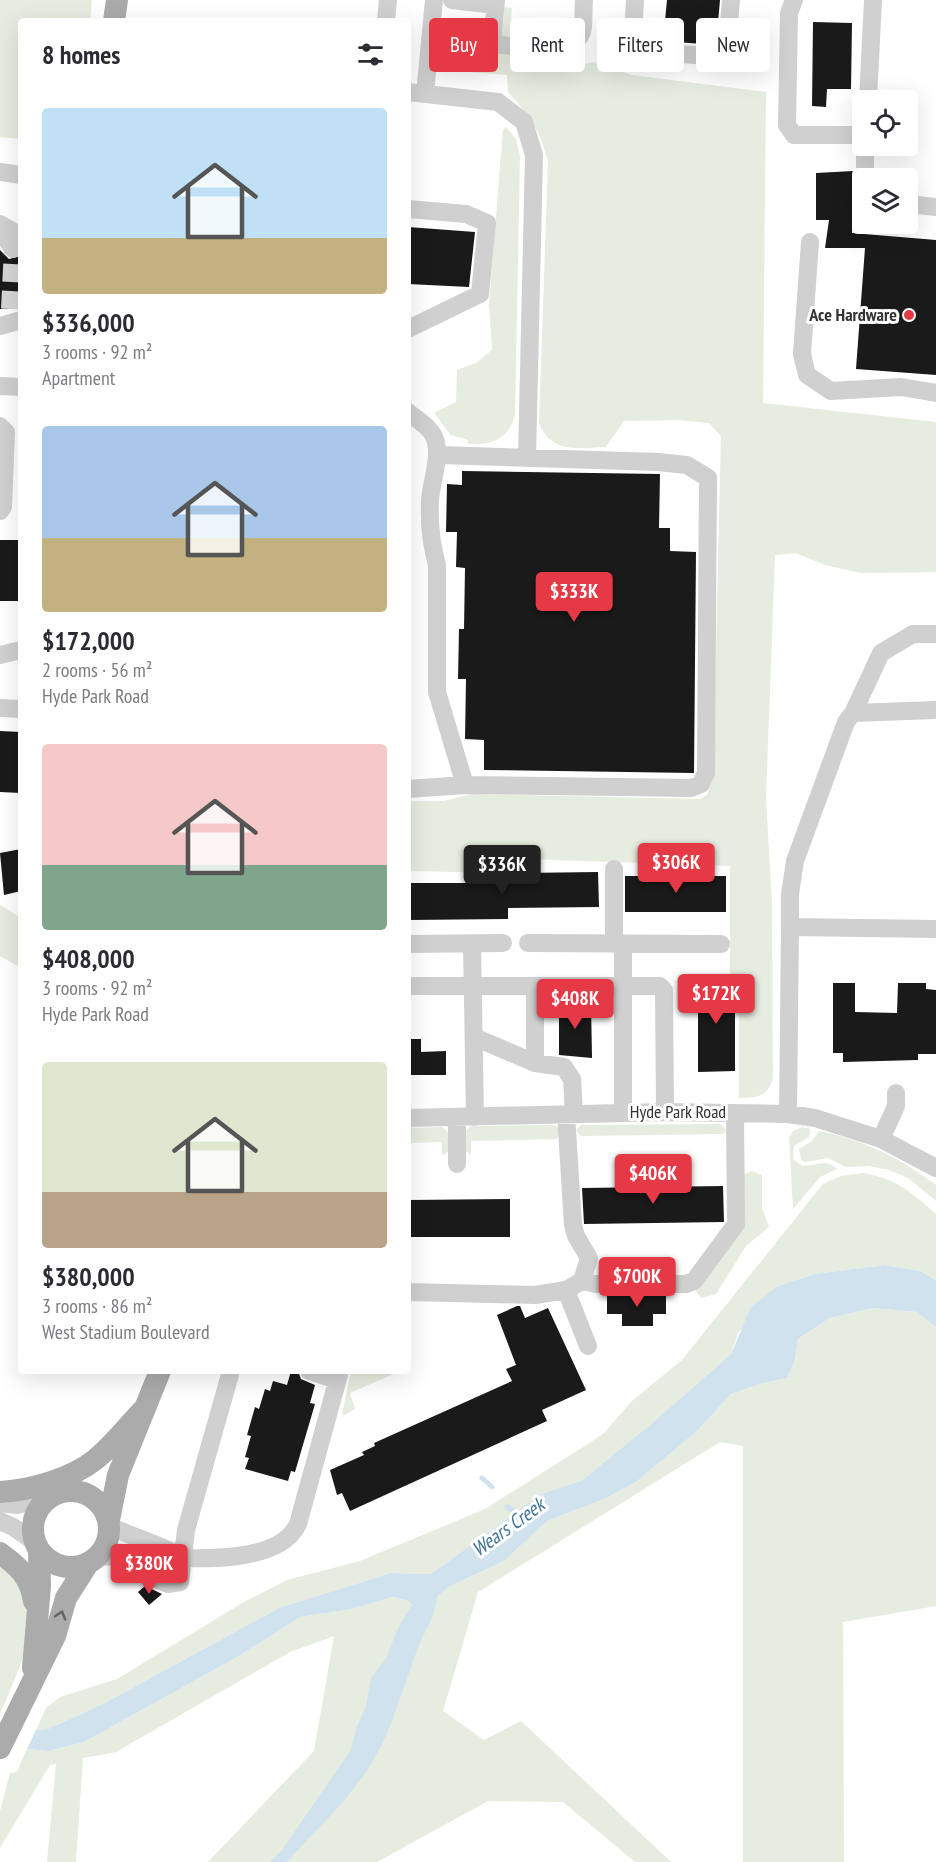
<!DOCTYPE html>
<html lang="en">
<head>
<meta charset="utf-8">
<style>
  :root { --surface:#fff; --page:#f2f2f3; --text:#2b2b33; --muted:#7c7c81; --accent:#e63946 }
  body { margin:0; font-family:"PT Sans Narrow",sans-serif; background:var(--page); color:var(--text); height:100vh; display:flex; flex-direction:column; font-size:22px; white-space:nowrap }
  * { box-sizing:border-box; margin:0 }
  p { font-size:20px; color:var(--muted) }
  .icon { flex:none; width:33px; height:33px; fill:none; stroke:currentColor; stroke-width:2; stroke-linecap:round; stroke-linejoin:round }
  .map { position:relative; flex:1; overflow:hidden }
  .details { position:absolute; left:18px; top:18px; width:393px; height:1356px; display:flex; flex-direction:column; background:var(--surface); border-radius:6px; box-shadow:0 6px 24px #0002 }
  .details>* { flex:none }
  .top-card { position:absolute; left:429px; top:18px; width:417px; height:54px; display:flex; gap:12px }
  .fabs { position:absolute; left:852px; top:90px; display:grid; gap:12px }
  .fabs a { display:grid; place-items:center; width:66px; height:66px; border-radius:6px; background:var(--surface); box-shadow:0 6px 24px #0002; font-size:30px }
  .price { position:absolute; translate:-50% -51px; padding:0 14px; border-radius:6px; background:var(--accent); color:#fff; font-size:20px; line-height:39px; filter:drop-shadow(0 2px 3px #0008) }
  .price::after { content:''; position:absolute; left:50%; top:36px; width:18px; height:14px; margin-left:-9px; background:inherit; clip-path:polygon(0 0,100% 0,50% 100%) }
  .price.current { background:#222; color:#fff }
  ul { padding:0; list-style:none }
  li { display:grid; align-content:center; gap:12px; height:318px; padding:0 24px }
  li span { display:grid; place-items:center; height:186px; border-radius:6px; color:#555 }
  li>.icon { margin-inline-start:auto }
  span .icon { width:108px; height:108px; fill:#fffc; stroke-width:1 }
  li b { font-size:26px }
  h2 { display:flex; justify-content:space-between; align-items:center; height:72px; padding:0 24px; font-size:26px }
  .pill { padding:0 21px; border-radius:6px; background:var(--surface); box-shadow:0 6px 24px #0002; font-size:21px; line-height:54px }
  .pill.current { background:var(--accent); color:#fff }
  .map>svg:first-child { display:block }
</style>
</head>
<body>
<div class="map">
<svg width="936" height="1862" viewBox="0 0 936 1862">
  <rect width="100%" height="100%" fill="#fff"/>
  <!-- green -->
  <path fill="#e6ecdf" d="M0,0H92L90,21H21V139L0,137Z
    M502,7L512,8L508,50L521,51L522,63L574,66L594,62L632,75L766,92L763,403L936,422V572L861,573L825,565L796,553L775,555L766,798L772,905L773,1078C768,1097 756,1098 739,1098V977L730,976V866L527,859L502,873L408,871V801H444L472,794L700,799L707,795L713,778L721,436L709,423L677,420L624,421L606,447C578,448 551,454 539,423L548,161C538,126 531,118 508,92L507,75L443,70L444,54L433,53L439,49H455L502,36L504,14Z
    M506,127L516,139L520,156L515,415C508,440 492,445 468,444V440L451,435L434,413L456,402L457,370L476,363L492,350L489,304L503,130Z
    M0,905L21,918V968L0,956Z
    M720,1124L726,1130L723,1134L581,1136L576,1131L581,1125Z
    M554,1125L559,1128V1136L556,1139L471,1141V1155L465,1150V1132L471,1126Z
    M442,1127L449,1133C449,1141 452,1153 442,1155V1142L408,1143V1128Z
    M802,1127L810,1129L809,1137L794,1146L793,1159L802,1166C815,1166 827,1158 837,1169L820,1177L793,1209L789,1138L793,1131Z
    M819,1131C862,1139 902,1159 936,1185V1201L908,1178L889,1170L869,1166L846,1167L828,1158L806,1162L801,1160L799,1149L812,1141Z
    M752,1171L762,1175V1208L769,1227L746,1246L716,1294L701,1298L694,1289L732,1241L744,1174Z
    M863,1173C897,1179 911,1192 936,1214V1280L920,1271L885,1265L815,1274L778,1286L738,1333L731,1354L650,1425L581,1481L541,1494L431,1574L391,1573L279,1608L103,1704L48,1729L36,1730L46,1708L60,1697L117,1679L244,1602L287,1580L360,1561L485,1509L591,1442L604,1433L632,1401L682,1360L823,1184L841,1176Z
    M872,1308L917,1312L936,1327V1606L843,1622L844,1862H743V1446L720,1442L478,1592L443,1711L484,1740L521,1721L671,1862H635L563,1802L488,1801L377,1862H208L314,1751L334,1636L290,1652L116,1752L83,1758L76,1862H47L56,1764L50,1765L0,1848V1811L10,1773L17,1772L27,1749L48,1751L84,1742L239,1656L300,1617L351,1609L393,1597L409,1601L412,1605L409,1611L437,1597L448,1587L504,1561L547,1521L604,1499L636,1482L697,1431L731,1394L759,1384L787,1378L795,1360L798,1339L830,1318Z
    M351,1371H397L398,1372L350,1393L355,1409L344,1415L342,1414Z
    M0,1563C52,1607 22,1662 0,1714Z"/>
  <!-- water -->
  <path fill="#cfe2ee" d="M885,1265L920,1271L936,1280V1327L917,1312L872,1308L830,1318L798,1339L795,1360L787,1378L759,1384L731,1394L697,1431L636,1482L604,1499L547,1521L504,1561L448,1587L437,1597C435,1618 423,1633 416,1653C400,1695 389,1743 361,1779C339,1809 311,1835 287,1862H270L282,1850L351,1750L356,1729L366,1706L371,1678L386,1658L399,1626L412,1605L409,1601L393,1597L351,1609L300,1617L239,1656L84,1742L48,1751L27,1749L36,1730L48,1729L103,1704L279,1608L391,1573L431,1574L541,1494L581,1481L650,1425L731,1354L751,1307L778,1286L815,1274Z"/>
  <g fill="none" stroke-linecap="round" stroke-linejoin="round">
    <!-- stream -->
    <path stroke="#cfe2ee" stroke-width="5" d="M482,1478L492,1487
      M507,1507L521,1515"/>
  </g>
  <!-- building -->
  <path fill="#1a1a1a" d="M667,0H720L716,45L663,41Z
    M813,22L852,23L851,89H827L826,107L812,106Z
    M853,171L852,233L936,240V375L856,369L865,248H825L829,220H816V173Z
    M408,227L475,232L469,287L408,284Z
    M0,250L9,259L21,256V309H0Z
    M462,471L660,474L659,528H670V551L696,552L694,773L484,770V740L465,739L466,679H458L459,629H464L465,568L456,567L457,532H446L447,484L462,485Z
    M0,540H21V601H0Z
    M0,731L21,732V793L0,792Z
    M21,849V891L4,895L0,853Z
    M598,872L599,907L508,908V919L408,920V883H520V873Z
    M625,876H726V912H625Z
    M698,979H735V1071L698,1072Z
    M833,983H855V1012L897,1013L898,983H926V989L936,990V1054H918V1060L843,1062V1053H833Z
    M591,1002L592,1058L559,1055V1003Z
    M408,1039H421V1052L446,1051V1075H408Z
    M723,1186L724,1222L584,1224L582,1188Z
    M510,1199V1237H408V1200Z
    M607,1295H666V1314H653V1326H622V1314H607Z
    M517,1306H520L525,1318L548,1308L586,1390L542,1410L547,1421L350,1511L342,1493L337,1495L330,1470L364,1455L362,1452L375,1446L374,1443L512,1381L506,1369L516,1365L497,1315Z
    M291,1371H298L301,1379L315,1385L310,1403L315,1404L295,1472L291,1471L288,1481L245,1469L249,1458L245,1457L251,1436L247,1435L255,1407L259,1409L265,1389L270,1391L273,1381L287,1385Z
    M145,1586L162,1594L149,1605L138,1592Z"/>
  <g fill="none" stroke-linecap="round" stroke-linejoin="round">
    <!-- minor-tunnel -->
    <path stroke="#d6d6d6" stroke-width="18" stroke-dasharray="18 9" stroke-linecap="butt" d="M10,309L13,249"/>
    <!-- minor -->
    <path stroke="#d0d0d0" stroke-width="18" d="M452,0L495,5
      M635,0L632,51L726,57L731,0
      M794,0L789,13L787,125L794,135H862
      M386,21L388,0
      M430,39L538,48
      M492,44L496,0
      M553,48C589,41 582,33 584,0
      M408,92L498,102L524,122L534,155L527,458
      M425,94L434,0
      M868,100L873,0
      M0,172L21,175
      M865,178V146
      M908,204L936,207
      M408,209L466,214L487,223L480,294L408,329
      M0,224L21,236
      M0,231L13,249
      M810,242L802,354L807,375L831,391L901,387L936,393
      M0,326L21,320
      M0,386L21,387
      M408,412C415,418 427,425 432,433C444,451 431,480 430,501C429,523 431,544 437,565V692L465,785
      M0,426L6,432L3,507L0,511
      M0,655L21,650
      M0,708L21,709
      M853,713L881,653L913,634H936
      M408,789L465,785L691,788L701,784L706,773L708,478L687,465L658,462L439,455
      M614,869V944
      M790,927V894L795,861L846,722L853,713L936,710
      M528,943L721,944
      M408,944L503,943
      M472,944L475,1117
      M408,986H660L664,990L665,1112
      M474,1037L535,1063L564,1067L572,1079L574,1113
      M535,1063V986
      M623,1112V944
      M788,1114L790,927L936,929
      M408,1118L665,1112L788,1114L815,1118L881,1139L936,1168
      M457,1118V1164
      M881,1139L896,1106V1093
      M582,1281L596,1284H686L694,1281L736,1224L735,1113
      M566,1290L588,1346
      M408,1292L535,1295L566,1290L582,1281L589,1258L576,1236L573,1225L566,1114
      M309,1371L337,1380
      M0,1503L17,1505L51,1497
      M0,1521L13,1527L35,1542
      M109,1526C133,1537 159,1544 182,1557
      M98,1557C146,1551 273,1577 298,1524L340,1371
      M147,1575L168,1584L180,1582L186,1530L231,1371"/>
    <!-- major -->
    <path stroke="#ababab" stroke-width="22" d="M114,21L117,0
      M33 1529a38 38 0 1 1 76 0a38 38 0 1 1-76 0Z
      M0,1492C32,1490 71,1479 96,1459C113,1445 127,1427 142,1411
      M109,1520L118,1475L160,1371
      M0,1553C19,1567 30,1576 34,1601
      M33,1668L40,1586L39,1552
      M0,1748L55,1636L66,1598L87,1565"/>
  </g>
  <!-- one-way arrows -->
  <defs><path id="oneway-chevron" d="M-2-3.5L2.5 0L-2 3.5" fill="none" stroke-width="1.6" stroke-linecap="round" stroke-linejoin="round" transform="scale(1.5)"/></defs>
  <use stroke="#636363" href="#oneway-chevron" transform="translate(61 1615) rotate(-73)"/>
  <!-- markers -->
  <circle fill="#e63946" stroke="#fff" stroke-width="2" cx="909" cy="315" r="6"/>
  <g text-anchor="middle" stroke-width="6" stroke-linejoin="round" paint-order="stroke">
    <!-- poi labels -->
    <g font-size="18" font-weight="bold" fill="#333" stroke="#fff" text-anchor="end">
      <text x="897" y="321">Ace Hardware</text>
    </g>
    <!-- street labels -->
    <g font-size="18" fill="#333" stroke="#fff">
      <text x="678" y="1118">Hyde Park Road</text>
    </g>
    <!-- water labels -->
    <g font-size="20" font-style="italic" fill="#3f7597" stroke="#fff">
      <text transform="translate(508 1527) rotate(-36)" y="7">Wears Creek</text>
    </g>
  </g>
</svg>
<div class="fabs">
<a><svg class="icon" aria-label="locate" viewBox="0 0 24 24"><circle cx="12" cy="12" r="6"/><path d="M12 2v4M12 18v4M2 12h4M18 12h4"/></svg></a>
<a><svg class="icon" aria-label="layers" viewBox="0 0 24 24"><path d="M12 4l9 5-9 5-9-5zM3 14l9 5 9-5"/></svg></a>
</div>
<b class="price" style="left:574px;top:623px">$333K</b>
<b class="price" style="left:676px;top:894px">$306K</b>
<b class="price current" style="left:502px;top:896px">$336K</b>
<b class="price" style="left:716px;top:1025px">$172K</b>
<b class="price" style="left:575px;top:1030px">$408K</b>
<b class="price" style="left:653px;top:1205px">$406K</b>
<b class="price" style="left:637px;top:1308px">$700K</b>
<b class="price" style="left:149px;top:1595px">$380K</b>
<div class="top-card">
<a class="pill current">Buy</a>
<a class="pill">Rent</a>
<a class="pill">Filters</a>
<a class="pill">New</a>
</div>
<section class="details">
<h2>8 homes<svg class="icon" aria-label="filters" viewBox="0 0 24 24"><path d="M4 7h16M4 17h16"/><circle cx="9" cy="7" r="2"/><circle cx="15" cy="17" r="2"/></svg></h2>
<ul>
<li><span style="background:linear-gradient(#bfe0f5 70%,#c2b280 0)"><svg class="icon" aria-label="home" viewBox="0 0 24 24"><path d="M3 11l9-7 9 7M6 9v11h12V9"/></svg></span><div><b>$336,000</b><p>3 rooms · 92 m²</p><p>Apartment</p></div></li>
<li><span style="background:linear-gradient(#a9c7e8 60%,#c2b280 0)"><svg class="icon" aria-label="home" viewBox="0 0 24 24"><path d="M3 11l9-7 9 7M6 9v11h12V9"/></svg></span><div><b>$172,000</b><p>2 rooms · 56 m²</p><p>Hyde Park Road</p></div></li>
<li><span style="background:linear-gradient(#f6c9c9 65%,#7fa58c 0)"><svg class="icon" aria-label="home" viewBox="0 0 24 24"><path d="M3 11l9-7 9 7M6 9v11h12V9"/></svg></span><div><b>$408,000</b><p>3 rooms · 92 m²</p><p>Hyde Park Road</p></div></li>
<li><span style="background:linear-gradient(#dfe7d0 70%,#b9a48a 0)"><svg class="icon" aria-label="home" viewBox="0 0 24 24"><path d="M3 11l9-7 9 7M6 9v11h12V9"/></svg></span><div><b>$380,000</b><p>3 rooms · 86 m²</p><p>West Stadium Boulevard</p></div></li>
</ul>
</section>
</div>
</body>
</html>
